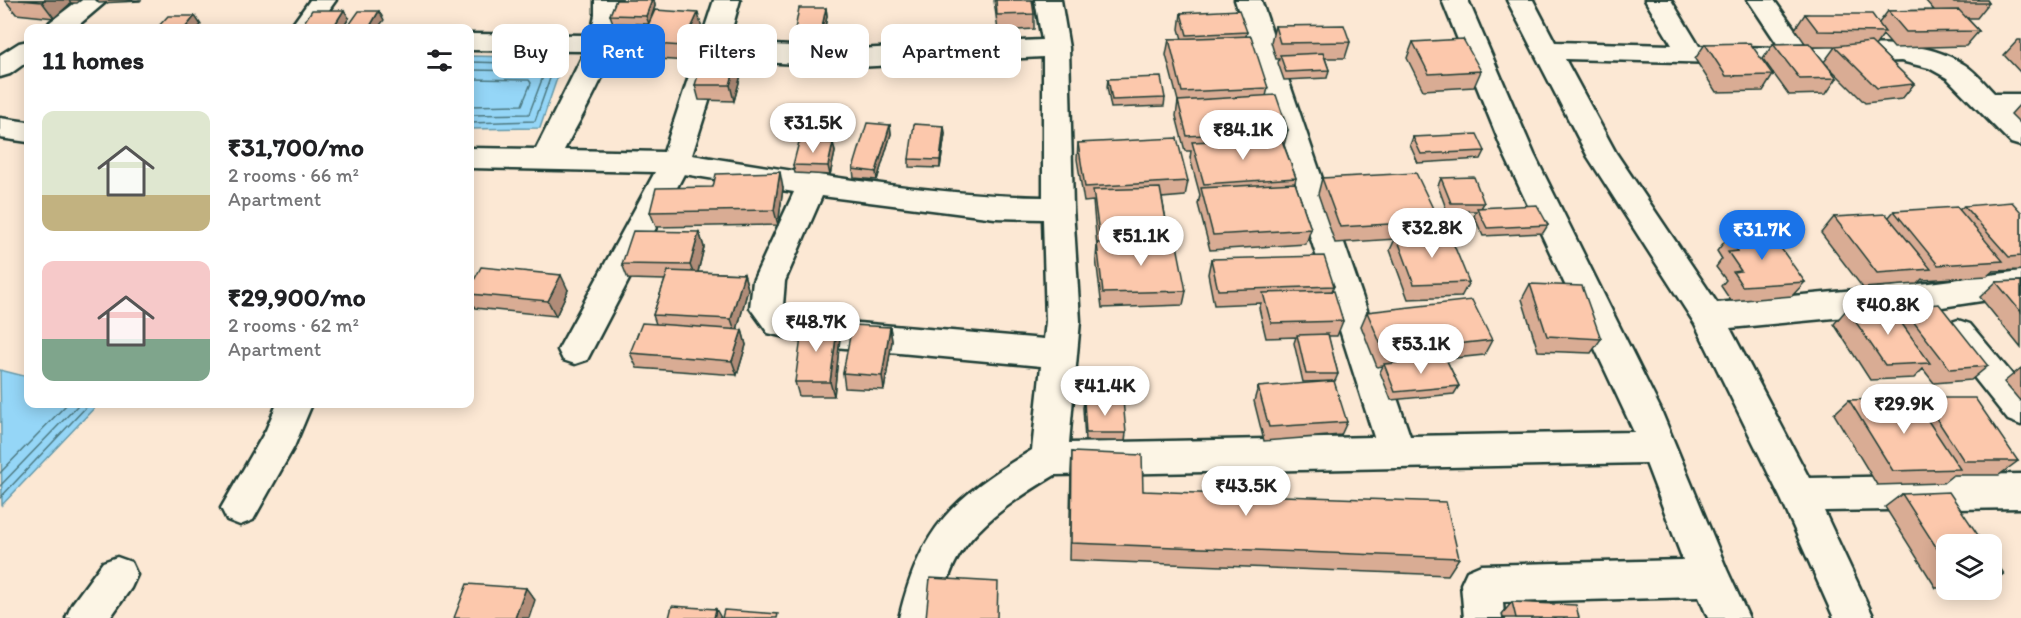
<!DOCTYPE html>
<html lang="en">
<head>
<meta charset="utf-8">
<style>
  :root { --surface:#fff; --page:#f6f6f6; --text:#202124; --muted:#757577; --accent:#1a73e8 }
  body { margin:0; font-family:Itim,sans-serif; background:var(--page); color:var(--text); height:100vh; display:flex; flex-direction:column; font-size:22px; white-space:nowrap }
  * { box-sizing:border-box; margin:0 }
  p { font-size:20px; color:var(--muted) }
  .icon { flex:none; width:33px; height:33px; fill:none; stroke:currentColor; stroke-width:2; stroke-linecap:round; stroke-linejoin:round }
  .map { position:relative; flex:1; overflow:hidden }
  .panel { position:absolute; left:24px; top:24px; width:450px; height:384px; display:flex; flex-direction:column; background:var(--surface); border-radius:12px; box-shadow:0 3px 15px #0003 }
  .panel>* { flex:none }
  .hud { position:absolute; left:492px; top:24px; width:570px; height:54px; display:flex; gap:12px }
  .controls { position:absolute; left:1936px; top:534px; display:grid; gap:12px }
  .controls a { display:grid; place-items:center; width:66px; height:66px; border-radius:12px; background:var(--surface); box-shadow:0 3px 15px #0003; font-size:30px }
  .price { position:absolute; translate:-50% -51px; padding:0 14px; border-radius:21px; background:#fff; color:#222; font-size:20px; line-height:39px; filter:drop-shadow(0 2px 3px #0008) }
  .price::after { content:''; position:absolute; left:50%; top:36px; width:18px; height:14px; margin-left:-9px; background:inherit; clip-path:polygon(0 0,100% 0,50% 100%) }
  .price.current { background:var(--accent); color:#fff }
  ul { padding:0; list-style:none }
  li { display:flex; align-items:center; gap:18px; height:150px; padding:0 18px }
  li span { display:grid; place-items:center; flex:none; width:168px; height:120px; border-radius:12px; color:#555 }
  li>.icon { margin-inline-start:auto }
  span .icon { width:72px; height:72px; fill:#fffc; stroke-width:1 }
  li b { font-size:26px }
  h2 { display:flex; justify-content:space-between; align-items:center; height:72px; padding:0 18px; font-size:26px }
  .tag { padding:0 21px; border-radius:12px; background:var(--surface); box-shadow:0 3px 15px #0003; font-size:21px; line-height:54px }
  .tag.current { background:var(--accent); color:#fff }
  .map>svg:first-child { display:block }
</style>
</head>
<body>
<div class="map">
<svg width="2021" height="618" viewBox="0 0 2021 618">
  <rect width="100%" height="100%" fill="#fce8d4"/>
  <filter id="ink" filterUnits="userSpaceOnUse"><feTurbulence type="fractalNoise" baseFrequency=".0167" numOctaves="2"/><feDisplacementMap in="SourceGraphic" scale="12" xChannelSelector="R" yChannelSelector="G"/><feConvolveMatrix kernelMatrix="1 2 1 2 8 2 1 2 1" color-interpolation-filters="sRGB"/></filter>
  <g filter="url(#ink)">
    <!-- water -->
    <path fill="#95d6f7" stroke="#6699a9" stroke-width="1.5" d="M470,56L564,58L540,128L470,129Z
      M0,370L28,377V404H98L2,505Z"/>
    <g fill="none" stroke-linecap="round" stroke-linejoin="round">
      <!-- shore -->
      <path stroke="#4e7a82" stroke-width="1.5" d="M470,62L551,64L554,67L535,121L470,123
        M470,70L541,71L544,74L529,114L470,115
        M470,79L529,80L531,83L522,105L470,106
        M0,473L67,404
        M0,486L79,404
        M0,498L89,404"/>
      <!-- minor casing -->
      <g stroke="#1f3d34" stroke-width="5">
        <path id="minor" d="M79,0H108L75,28H46L50,22Z
          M310,0H336L316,28H290Z
          M595,0H621C622,53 588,104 564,150L664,152L714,0H740L728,43L857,49L1042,40L1035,0H1061L1069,48L1073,208L1080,321L1069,443L1374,437L1235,0H1261L1410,436L1634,432L1504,154L1442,0H1468L1534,154L1660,408L1727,570L1749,618H1708L1699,597L1503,602L1504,618H1464L1461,584L1467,571L1481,565L1683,560L1646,463L1055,475C1015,499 965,530 949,577C944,590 942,604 939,618H899C921,526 953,498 1032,450L1041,366L823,346L768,333L750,308L753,281L794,192L684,174L587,360L575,364L563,360L558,350L655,172L470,168V148L536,149L585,51L470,50V34L591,35L595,15ZM1043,57V197C926,195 807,173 692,155L722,60L857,67ZM822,196L995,218L1043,219L1046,321L1044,339L823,320L790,313L783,305L785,281Z
          M1507,0H1533L1555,42L1672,45L1645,0H1671L1699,46L1780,48L1748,0H1774L1808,48C1859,46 1920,35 1965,65C1976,72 1986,85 1995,94H2021V112H2014L2021,119V146L2011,143L1947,78L1929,68L1901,61L1800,65L1565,59L1616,153L1717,303L1929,283L2021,271V295L1929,309L1730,328L1809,478L2021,474V508L1824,511L1874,618H1834L1782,501L1695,324L1588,157Z
          M28,41V61L10,74L0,77V55L19,43Z
          M0,118L28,122V142L0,138Z
          M1958,320L1970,324L2021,385V425L2008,420L1946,342L1941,333L1946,324Z
          M277,404H312L294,447L253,520L240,525L227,520L221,508L266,430Z
          M117,557L131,562L137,575L131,588L110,618H66L72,604L103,562Z"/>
      </g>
      <!-- minor -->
      <use href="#minor" fill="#fcf5e5" fill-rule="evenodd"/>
    </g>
    <!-- wall -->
    <path fill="#d9ac94" stroke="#1f3d34" stroke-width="1.5" fill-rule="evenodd" d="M5,0H81L77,3H71L54,18L16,14Z
      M96,0H141L140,1L99,3Z
      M616,0H654L655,6L649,24L613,23L610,15Z
      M994,0H1032L1034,14V29L998,31Z
      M1925,0H1987L1989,3L1977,18H1967L1979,31L1966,46L1894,48L1883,35L1875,46L1914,84L1902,99L1865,103L1825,63L1837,78L1826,94L1789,95L1763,59L1773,44L1805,43L1795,29L1805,14L1879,23L1888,11L1934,10ZM1812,47H1835L1824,62Z
      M826,8L827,16L821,49H794L793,40Z
      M1181,13L1247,32L1246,36L1268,88L1266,96L1288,130L1284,145L1296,178L1295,183L1311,229L1306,244L1210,250L1198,204L1200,195L1190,158L1191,151H1185L1176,116L1178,101L1166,55L1169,39H1182L1179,29Z
      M349,18L343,28H302L301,27Z
      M1275,26L1350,42L1345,58H1325L1329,70L1327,78L1284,80L1278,63L1279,59H1276L1271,42Z
      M702,29L687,61L644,58L640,43Z
      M2018,40H2021V73L2004,55Z
      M1413,42L1481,71L1474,87L1423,90L1407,58Z
      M742,44L745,60L734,101L699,100L695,85Z
      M1705,44L1773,75L1763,91L1716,92L1695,59Z
      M1108,79L1165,98L1164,106L1111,108L1107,87Z
      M2021,103V124L2011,114Z
      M890,125L891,134L877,180L854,178L853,169Z
      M944,126L945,134L940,168L909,167V159Z
      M1413,137L1485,151L1481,159L1418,163L1410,145Z
      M833,143L835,152L830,175L795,173L793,165Z
      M1078,143L1188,181L1185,196L1162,198L1168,231L1166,241L1186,291L1183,305L1102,308L1096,258L1097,246L1093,201L1084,202L1077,159Z
      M1322,178L1439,221L1433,233L1469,282L1461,297L1408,299L1390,250L1395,239L1335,243L1318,194Z
      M1441,178L1484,203L1481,208L1548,225L1543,233L1483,236L1474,216L1476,211H1447L1438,186Z
      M713,187L783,188L778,225L656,227L650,212Z
      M1964,206L2021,212V270L1993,271L1987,276L1923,280L1922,279L1917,284L1863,288L1821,233L1834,217H1889L1894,211L1959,210Z
      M699,232L704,247L698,272L744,274L748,289L737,330H742L746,345L737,375L637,368L630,353L656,324L653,315L665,280L628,279L622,264Z
      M1729,236L1805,282L1792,296L1731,301L1721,286L1726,280L1716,267L1722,259L1717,251Z
      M1211,259L1334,286L1332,291L1343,321L1337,336H1328L1338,374L1335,381L1303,382L1294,343L1296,337L1266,338L1259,308L1261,303L1214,305L1208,274Z
      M2021,281V348L1980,297L1996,282Z
      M1530,284L1601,339L1591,353L1538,351L1522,299Z
      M470,288L568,290L556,316L475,308L470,299Z
      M1902,307L1988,366L1971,380L1934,383L1923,369L1914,378L1870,380L1834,324L1847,309L1895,314Z
      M1367,312L1492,340L1484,355L1446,359L1459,386L1454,394L1391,400L1380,372L1383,366L1377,367L1361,326Z
      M838,323L840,337L834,396H799L795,382Z
      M890,327L892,341L884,390L845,388L843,373Z
      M2021,368V402L2004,382Z
      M1258,387L1347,422L1341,435L1264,441L1254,401Z
      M1923,398L2018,461L1999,475H1953L1943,483L1877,485L1834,414L1849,400L1917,404Z
      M1084,401L1126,433L1125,441H1085L1083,408Z
      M1072,452L1143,491L1459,558L1448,575L1069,560L1071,471Z
      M1902,494L1947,544V588H1936L1885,507Z
      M1992,557L2004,574L1992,581Z
      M1512,602L1579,618H1503L1502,614Z"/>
    <!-- shaded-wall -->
    <path fill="#b08c78" stroke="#1f3d34" stroke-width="1.5" d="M44,0H69L71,3L54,18L42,2Z
      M652,0H654L655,6L649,24L646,16Z
      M826,8L827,16L821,49L819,41Z
      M344,10L349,18L343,28H335L334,26Z
      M379,11L384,20L378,28H369Z
      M698,13L702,29L687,61L683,46Z
      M195,16L201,25L198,28H185Z
      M742,44L745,60L734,101L730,85Z
      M890,125L891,134L877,180L876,172Z
      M944,126L945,134L940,168V160Z
      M833,143L835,152L830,175L828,166Z
      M780,172L783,188L778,225L774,210Z
      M699,232L704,247L696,280L690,265Z
      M744,274L748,289L736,334L731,319Z
      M561,275L568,290L556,316L548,301Z
      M838,323L840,337L834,396L830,382Z
      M890,327L892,341L884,390L882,376Z
      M742,330L746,345L737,375L732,361Z
      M526,588L535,600L529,618H515Z
      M716,609L721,618H714Z"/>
    <!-- building -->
    <path fill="#fcc8ac" stroke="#1f3d34" stroke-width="1.5" d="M19,0H44L42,2Z
      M616,0H652L646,16L610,15Z
      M996,0H1032L1034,14L997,15Z
      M1951,0H1987L1989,3H1954Z
      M799,8H826L819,41L793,40Z
      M312,10H344L334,26L301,27Z
      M655,10L698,13L683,46L640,43Z
      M1239,10L1247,32L1187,35L1181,13Z
      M1959,10L1979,31L1906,32L1888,11Z
      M359,11H379L369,28H347Z
      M1805,14H1872L1885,32L1818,31Z
      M168,16H195L185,28H157Z
      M1344,25L1350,42L1280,43L1275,26Z
      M1251,36L1268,88L1182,92L1169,39Z
      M1463,39L1481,71L1429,74L1413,42Z
      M1871,42L1914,84L1877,88L1835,46Z
      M1750,43L1773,75L1726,76L1705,44Z
      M1809,43L1837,78L1800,79L1773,44Z
      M708,44H742L730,85H695Z
      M1323,53L1329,70L1286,72L1280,55Z
      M1161,77L1165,98L1112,100L1108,79Z
      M1276,95L1288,130L1187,136L1178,101Z
      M867,123L890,125L876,172L853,169Z
      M914,124L944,126L940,160L909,159Z
      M1477,134L1485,151L1421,154L1413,137Z
      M1177,138L1188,181L1085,187L1078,143Z
      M1281,138L1296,178L1204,184L1192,142Z
      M799,142L833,143L828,166L793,165Z
      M780,172L774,210L650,212L656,188L713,187L716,174Z
      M1416,173L1439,221L1340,227L1322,178Z
      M1474,177L1484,203H1451L1441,178Z
      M1295,183L1311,229L1213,235L1201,188Z
      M1160,188L1168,231L1099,233L1093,190Z
      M2012,202L2021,212V256L2009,257L1964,206Z
      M1537,205L1548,225L1487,228L1477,208Z
      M1957,207L2003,261L1938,265L1894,211Z
      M1886,214L1931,269L1877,273L1834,217Z
      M633,231L699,232L690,265L622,264Z
      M1449,233L1469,282L1414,284L1396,235Z
      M1770,233L1805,282L1742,286L1733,272L1741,271L1728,252L1738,251L1729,236Z
      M1176,240L1186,291L1103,293L1097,243Z
      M1324,256L1334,286L1218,290L1211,259Z
      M481,267L561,275L548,301L470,294V288Z
      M668,271L744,274L731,319L653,315Z
      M2021,281V312L1996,282Z
      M1530,284L1582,286L1601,339L1547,336Z
      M1334,291L1343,321L1271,323L1263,293Z
      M1472,300L1492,340L1384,352L1367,312Z
      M1939,304L1988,366L1950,369L1902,307Z
      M1890,307L1930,363L1885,365L1847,309Z
      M642,323L742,330L732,361L630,353Z
      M803,323H838L830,382H795Z
      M852,325L890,327L882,376L843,373Z
      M1328,334L1338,374H1306L1297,335Z
      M1446,359L1459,386L1395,392L1384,364Z
      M1334,381L1347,422L1269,427L1258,387Z
      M1913,398L1960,469L1893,471L1849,400Z
      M1923,398H1975L2018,461H1964Z
      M1123,400L1126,433H1086L1084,401Z
      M1072,452L1142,455L1143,491L1446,502L1459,558L1071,543Z
      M1949,492L1984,544H1947V564L1902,494Z
      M1992,557L2004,574H1992Z
      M930,578L998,582L997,618H926Z
      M467,584L526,588L515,618H454Z
      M1512,602L1576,605L1579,618H1516Z
      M672,606L716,609L714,618H669Z
      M724,610L778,614L777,618H722Z"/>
  </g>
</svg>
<div class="controls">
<a><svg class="icon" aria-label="layers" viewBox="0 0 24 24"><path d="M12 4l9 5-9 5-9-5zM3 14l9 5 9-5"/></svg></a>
</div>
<b class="price" style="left:813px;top:154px">₹31.5K</b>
<b class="price" style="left:1243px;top:161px">₹84.1K</b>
<b class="price" style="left:1432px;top:259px">₹32.8K</b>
<b class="price current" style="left:1762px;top:261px">₹31.7K</b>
<b class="price" style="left:1141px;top:267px">₹51.1K</b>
<b class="price" style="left:1888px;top:336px">₹40.8K</b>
<b class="price" style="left:816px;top:353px">₹48.7K</b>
<b class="price" style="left:1421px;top:375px">₹53.1K</b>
<b class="price" style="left:1105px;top:417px">₹41.4K</b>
<b class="price" style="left:1904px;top:435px">₹29.9K</b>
<b class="price" style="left:1246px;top:517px">₹43.5K</b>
<div class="hud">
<a class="tag">Buy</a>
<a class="tag current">Rent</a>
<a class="tag">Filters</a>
<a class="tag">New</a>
<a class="tag">Apartment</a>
</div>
<section class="panel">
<h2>11 homes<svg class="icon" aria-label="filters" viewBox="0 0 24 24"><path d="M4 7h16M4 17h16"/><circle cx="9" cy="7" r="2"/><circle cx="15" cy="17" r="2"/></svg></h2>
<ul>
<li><span style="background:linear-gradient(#dfe7d0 70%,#c2b280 0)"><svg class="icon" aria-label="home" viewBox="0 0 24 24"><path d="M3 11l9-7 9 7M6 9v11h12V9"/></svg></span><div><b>₹31,700/mo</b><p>2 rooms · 66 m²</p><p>Apartment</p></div></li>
<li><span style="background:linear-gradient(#f6c9c9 65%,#7fa58c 0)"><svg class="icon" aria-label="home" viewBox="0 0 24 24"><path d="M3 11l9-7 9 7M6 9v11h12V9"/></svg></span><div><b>₹29,900/mo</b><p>2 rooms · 62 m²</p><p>Apartment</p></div></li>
</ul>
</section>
</div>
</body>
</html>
